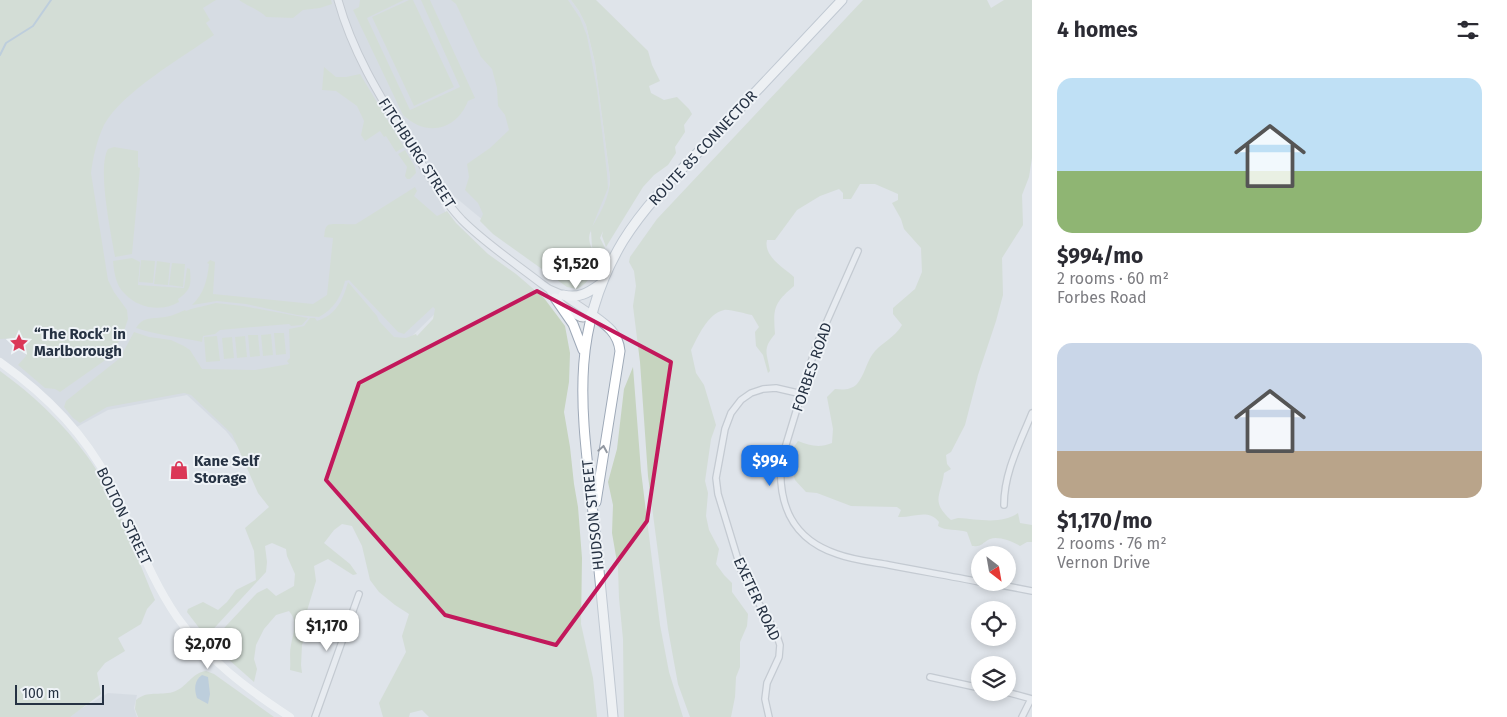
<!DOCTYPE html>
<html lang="en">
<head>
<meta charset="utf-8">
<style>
  :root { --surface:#fff; --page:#f7f7f7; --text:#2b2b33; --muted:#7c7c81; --accent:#1a73e8 }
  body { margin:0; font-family:"Fira Sans",sans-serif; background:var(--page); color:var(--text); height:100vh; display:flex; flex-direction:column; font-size:19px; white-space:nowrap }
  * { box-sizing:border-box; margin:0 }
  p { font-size:16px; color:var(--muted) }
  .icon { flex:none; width:28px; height:28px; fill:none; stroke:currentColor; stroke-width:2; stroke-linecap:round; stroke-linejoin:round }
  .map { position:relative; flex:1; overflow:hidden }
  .side { display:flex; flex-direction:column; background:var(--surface); width:475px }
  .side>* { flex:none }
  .needle { width:32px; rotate:149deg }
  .tools { position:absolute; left:971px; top:546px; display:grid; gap:10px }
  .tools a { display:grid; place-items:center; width:45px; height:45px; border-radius:50%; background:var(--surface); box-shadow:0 2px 8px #0003; font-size:25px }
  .scale { position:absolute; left:15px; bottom:12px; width:89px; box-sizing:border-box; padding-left:5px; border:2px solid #263243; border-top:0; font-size:14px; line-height:18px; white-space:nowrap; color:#263243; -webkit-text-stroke:4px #eff3f7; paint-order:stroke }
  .price { position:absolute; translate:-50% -42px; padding:0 11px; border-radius:10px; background:#fff; color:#222; font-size:16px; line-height:32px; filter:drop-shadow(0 1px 2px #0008) }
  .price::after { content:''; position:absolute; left:50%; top:30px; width:15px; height:11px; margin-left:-8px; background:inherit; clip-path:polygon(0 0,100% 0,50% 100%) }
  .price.active { background:var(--accent); color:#fff }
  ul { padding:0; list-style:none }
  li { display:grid; align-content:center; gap:10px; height:265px; padding:0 25px }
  li span { display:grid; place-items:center; height:155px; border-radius:15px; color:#555 }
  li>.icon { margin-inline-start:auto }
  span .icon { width:90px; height:90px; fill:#fffc; stroke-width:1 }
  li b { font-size:21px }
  h2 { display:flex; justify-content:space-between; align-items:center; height:60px; padding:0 25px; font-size:21px }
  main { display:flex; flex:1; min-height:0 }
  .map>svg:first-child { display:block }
</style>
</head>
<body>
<main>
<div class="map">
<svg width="1032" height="717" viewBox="0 0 1032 717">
  <rect width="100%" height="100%" fill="#dfe4ea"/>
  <!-- built -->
  <path fill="#cdd3dc" d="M71,0H571L579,11L586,25L595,63L610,178L609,190L606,202L590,233L541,268L455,197L441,205L482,268L410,338L271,489L226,431L187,395L108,410L73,429L0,362V77Z
    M108,693L137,695L134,708L137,717H67Z"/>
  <!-- green -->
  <path fill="#c6d4bf" d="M0,0H216L203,8L210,20L206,23L214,35C183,57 122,92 104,125C97,140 93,157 91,173L108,280L114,292L127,310L128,319L123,334L114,350L104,361L60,392L55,389L45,388L18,365L26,356L23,341L18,338L0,339Z
    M239,0H331L332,4L320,8L303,10L293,18L266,17C260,10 247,6 239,0Z
    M360,0H404L367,18L410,110L460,87L421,0H430L475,98L468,101C456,131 426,137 403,115L353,10L359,7Z
    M409,0H413L454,87L414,106L372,17Z
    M451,0H568L580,18L587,36L597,89L607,173L608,188L592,227C601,212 610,196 610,178L595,63L586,25L579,11L571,0H596L648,51L652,65L660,81L649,86L651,93L664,100L677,97L689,109L692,114L684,125L685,132L675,147L676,153L668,165L654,175L643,187L606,247L602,236L603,231L600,238L605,248L599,258L592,247L591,230C586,241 592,249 598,258C594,272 590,282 577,289L567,287L493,234L480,221L483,214L478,203L465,190L469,177L467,164L490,148L509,130L505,115L498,106L497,88L492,69L481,57L456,4Z
    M863,0H987L991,8L1004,0H1032V158L1029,177L1022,195L1023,225L1002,258L1003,295L996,321L978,375L965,425L951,452L946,455L947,464L951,469L944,473C941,496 930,501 951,520L958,518C977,519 1002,525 1018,513L1020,523L1032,525V542H1027L1020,546C1012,541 998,536 990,539C981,543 983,547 972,546L967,532C958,529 945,531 938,526L939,522C928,508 913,518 898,517L901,510L897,507L851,506L817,493L806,492L795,480L791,467V451L798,441C810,446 820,448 832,443L833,429L827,397L835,389C843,390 851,390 857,384C864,376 866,364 872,355C880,343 895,338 902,325L893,314V308L915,289L922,272L921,248L904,229L901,219L892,203L898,200V194L875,184H860L851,199H843V193L839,189L820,196L797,210L775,240H767C763,256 784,268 794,277V286C774,303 773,308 775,334C762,349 767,353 770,371L768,373L763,355L756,346L755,332L759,327L752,315C745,314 730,309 724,310C707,314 698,337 691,350L696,373L704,385L716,425L711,439L705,481L708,493L706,516L709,530L719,549L716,564L724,575L732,583V592L748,614L747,626L740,642V667L736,677L735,697L731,717H690L678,684L668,629L648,476L640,362L633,306L636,286L634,271L629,262L630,257L657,219Z
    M324,67L336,77H346L360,74L404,147L396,152L386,136L384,137L380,131L365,141L361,135L364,121L357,106L336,91L322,90Z
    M114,147L138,151V167L140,168L132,254L115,257C111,233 97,168 108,149Z
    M405,150L415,167L416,173L410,179H407L405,176L407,167L398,154Z
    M415,187L417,191L414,196L437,216L447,211L456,223L488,254L516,274L544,298L565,326L570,353L569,382L564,412L570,447L574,484L578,507L582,558L581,624L593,678L597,717H429L422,710L410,713L409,717H383L379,703L406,652L402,636L409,614L395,605L379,592L370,580L362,546L352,526L342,524L334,530L324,543L350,564L357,574L353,575L328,559L314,566L316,581L306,614L308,626L302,645L301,665L302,673L290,670C291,661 289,653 291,645C293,632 299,623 289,611L276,615L264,629L256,645L254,659L257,669L254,682L210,643L257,593L267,588L276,596L294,586L295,574L287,556L286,549L272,543L265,546L267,562L266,572L206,637L187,612L188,609L203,602L218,610L227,602L236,590L256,580L254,551L245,528L269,507L258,493L232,434L191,395L184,393L107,407L80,423L73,418L64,407L66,401L120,358L134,332L149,337L171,340L184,346L190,350L202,369L255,370L289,364L287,361L290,358L289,329L304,326L310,318H315L317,321C336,315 343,300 348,282L377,316L379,321L394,337L406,338L416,334L417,336L433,319L435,309L433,307L404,334L398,332L349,280L345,281C341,297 334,309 319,317L297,315L246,304L217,301L192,305C204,293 207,281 209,264L207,263L210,260L215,262L213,294L313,304L327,295L333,238L324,237C325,233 324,228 328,225C331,223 350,225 356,224Z
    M132,258L140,262L138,285L184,288L187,268L190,269C191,284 192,289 178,299L179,302C162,312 139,309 125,294C116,286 114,273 113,261Z
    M141,260L155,261L153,283L139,282Z
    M157,261L170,263L168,285L154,284Z
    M172,263L185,264L183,287L169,285Z
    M216,303L243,306L308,318L302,325L291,326L289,324L220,330L215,334L203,336L202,342C180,337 157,335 136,328C143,316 153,319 165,317C172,316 178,313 185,310L186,311L191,309Z
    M274,333H284L286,354L276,355Z
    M271,334L273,355L263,356L261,335Z
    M248,335H258L260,356L250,357Z
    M217,336L220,361L206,362L204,337Z
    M245,336L247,357L237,358L235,337Z
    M232,337L234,358L224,359L222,338Z
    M633,367L641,471L660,625L669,672L683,717H624L623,639L619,598L618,568L612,533L613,505L608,482L617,449L624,389Z
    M0,371C32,394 63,423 87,456C118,499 134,552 155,600L147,609L141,624L118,638L125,651L105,663L97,673L101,694L70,717H0Z
    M206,671L214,674L274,717H138L135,709L136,700C148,690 159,696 173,692C188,687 191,673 206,671Z"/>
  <!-- water -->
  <path fill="#96b3cd" d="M202,675L208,677L210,694L208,704L197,698C194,689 194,681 202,675Z"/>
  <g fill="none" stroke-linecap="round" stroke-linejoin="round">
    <!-- stream -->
    <path stroke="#96b3cd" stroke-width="2" d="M0,55L6,43L33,26L51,0"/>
    <!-- minor casing -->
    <g stroke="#a4abb5" stroke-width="8">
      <path id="minor" d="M858,251L816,346L781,461C778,505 792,539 837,554C853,560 872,562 889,565C920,571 950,576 980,582
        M1004,505C1004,472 1020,443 1032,413
        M985,582L1032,591
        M930,677L980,688
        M1006,692L1032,699
        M315,717L359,594
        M769,717L765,699L767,683L779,657L780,645L776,633L743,576L718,494L716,478L725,429L731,413L741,400L751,393L763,389L776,388L802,394
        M1022,717L1031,699"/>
    </g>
    <!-- tertiary casing -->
    <g stroke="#a4abb5" stroke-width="9">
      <path id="tertiary" d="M338,0C353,54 381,98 410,145C426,170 441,198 462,220C486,244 515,263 542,284L549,289L563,295L591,314C588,316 587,317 583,318C574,318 554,297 549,289"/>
    </g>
    <!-- primary casing -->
    <g stroke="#9da8b7" stroke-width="11">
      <path id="primary" d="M563,295C580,299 589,292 602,283
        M555,298L573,324L583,350
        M591,314C605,324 618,332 620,351L596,502
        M613,717C607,652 601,587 594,522C583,418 566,336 623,241C646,204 678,173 708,142C753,95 798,47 842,0"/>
    </g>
    <!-- minor -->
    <use href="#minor" stroke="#f2f4f8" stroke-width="5.5"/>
    <!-- tertiary -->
    <use href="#tertiary" stroke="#f2f4f8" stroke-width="7"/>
    <!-- secondary -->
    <path stroke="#fff" stroke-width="8" d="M0,362C44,393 84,433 109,481C133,527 147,573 177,617C207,659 247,689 290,717"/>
    <!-- primary -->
    <use href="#primary" stroke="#fff" stroke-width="9"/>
  </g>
  <!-- one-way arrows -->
  <defs><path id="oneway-chevron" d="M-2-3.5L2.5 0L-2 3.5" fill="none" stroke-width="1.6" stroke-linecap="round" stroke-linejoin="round" transform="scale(1.25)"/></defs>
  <use stroke="#9298a1" href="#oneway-chevron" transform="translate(603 449) rotate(-80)"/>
  <!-- marked area -->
  <path d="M0 0H1032V717H0ZM537,291L671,362L647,521L556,645L445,615L326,480L359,383Z" fill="#dfe4ea" fill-opacity=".55" fill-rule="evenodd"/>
  <path fill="none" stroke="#c2185b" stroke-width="4" stroke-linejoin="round" d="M537,291L671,362L647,521L556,645L445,615L326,480L359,383Z"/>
  <!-- icons -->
  <defs>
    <g id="sight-bare" transform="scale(1.5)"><path d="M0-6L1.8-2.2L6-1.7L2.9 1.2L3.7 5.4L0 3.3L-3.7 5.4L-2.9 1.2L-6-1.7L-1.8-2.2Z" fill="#db3757" stroke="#eff3f7" stroke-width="2.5" paint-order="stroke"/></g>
    <g id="shop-bare" transform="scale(1.5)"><path d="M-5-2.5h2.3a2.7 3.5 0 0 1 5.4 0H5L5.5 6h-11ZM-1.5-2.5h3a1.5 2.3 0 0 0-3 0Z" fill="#db3757" stroke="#eff3f7" stroke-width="2.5" paint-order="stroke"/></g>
  </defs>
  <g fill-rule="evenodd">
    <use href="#sight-bare" x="19" y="343"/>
    <use href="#shop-bare" x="179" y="470"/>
  </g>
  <g text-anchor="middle" stroke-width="4" stroke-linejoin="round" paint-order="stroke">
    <!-- street labels -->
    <g font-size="15" fill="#263243" stroke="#eff3f7">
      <text transform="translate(703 148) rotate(-47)" y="5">ROUTE 85 CONNECTOR</text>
      <text transform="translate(417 153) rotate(57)" y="5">FITCHBURG STREET</text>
      <text transform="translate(812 367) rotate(-71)" y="5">FORBES ROAD</text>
      <text transform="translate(593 515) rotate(-96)" y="5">HUDSON STREET</text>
      <text transform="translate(124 516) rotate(64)" y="5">BOLTON STREET</text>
      <text transform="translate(757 599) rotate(65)" y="5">EXETER ROAD</text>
    </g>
    <!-- poi labels -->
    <g font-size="15" font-weight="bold" fill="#263243" stroke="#eff3f7" text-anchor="start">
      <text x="34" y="339">“The Rock” in<tspan x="34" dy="17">Marlborough</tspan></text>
      <text x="194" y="466">Kane Self<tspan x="194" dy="17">Storage</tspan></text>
    </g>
  </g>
</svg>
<div class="tools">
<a><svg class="needle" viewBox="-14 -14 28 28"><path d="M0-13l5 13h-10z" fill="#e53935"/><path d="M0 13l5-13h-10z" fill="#7c7c81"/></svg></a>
<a><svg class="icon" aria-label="locate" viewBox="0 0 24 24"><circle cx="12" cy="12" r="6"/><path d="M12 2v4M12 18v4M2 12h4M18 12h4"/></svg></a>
<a><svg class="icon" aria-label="layers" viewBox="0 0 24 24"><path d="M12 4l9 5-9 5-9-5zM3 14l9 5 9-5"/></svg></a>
</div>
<div class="scale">100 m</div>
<b class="price" style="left:576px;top:290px">$1,520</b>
<b class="price active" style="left:770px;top:487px">$994</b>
<b class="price" style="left:327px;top:652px">$1,170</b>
<b class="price" style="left:208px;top:670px">$2,070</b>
</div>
<section class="side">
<h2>4 homes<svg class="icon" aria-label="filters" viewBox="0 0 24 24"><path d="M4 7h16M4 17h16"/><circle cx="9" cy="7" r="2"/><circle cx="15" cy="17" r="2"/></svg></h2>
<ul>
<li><span style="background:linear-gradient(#bfe0f5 60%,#8fb573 0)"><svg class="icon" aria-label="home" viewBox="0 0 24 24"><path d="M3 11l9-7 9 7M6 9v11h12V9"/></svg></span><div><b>$994/mo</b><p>2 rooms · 60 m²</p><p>Forbes Road</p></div></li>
<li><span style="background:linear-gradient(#c9d6e8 70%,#b9a48a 0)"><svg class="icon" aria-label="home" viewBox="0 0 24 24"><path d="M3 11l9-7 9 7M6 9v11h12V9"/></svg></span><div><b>$1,170/mo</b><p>2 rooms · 76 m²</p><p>Vernon Drive</p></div></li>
</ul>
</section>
</main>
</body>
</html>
